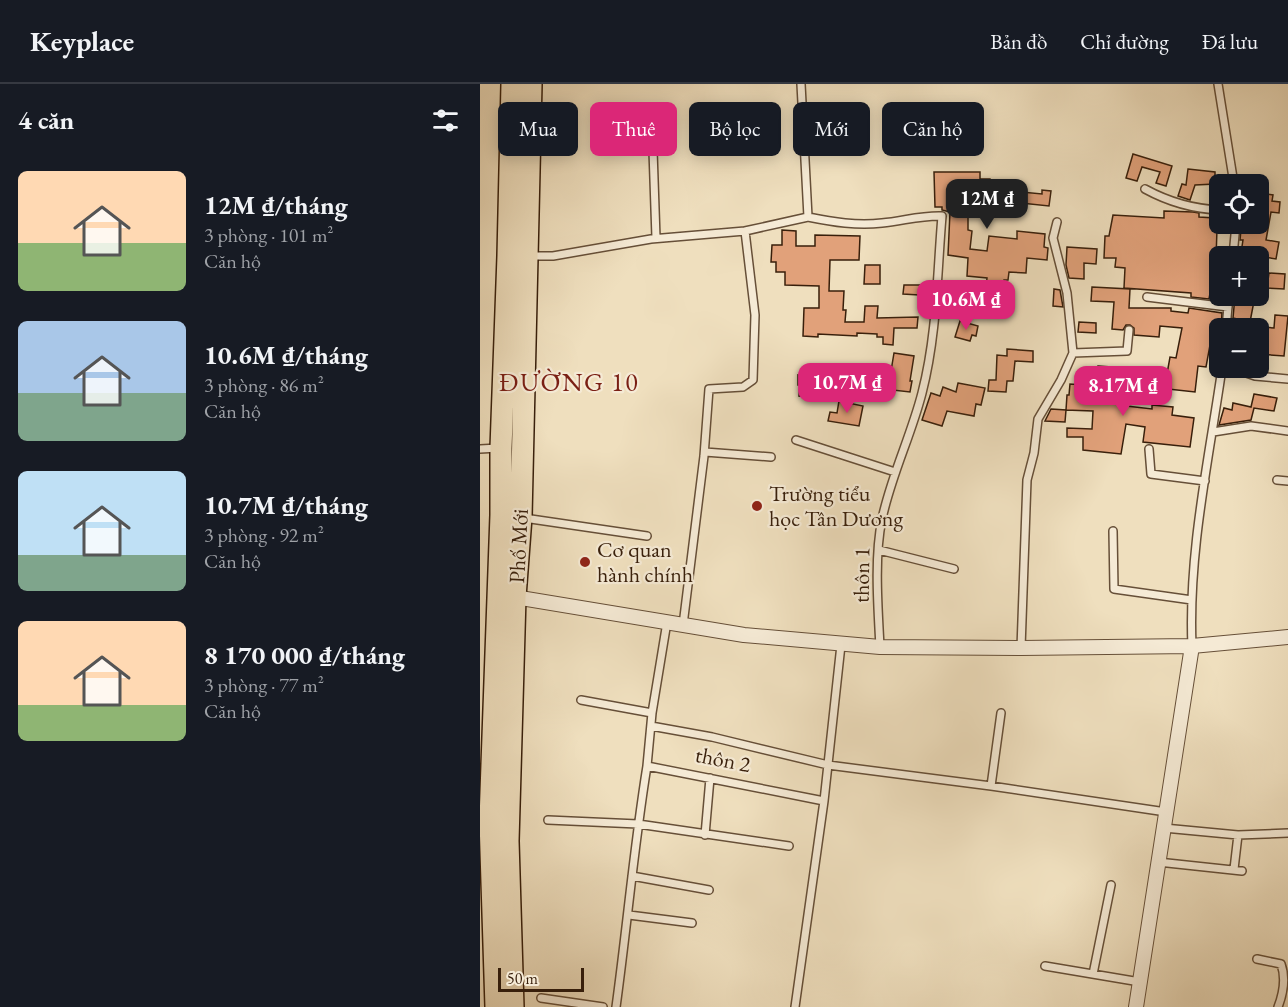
<!DOCTYPE html>
<html lang="vi">
<head>
<meta charset="utf-8">
<style>
  :root { --surface:#171b24; --page:#20242c; --text:#f1f3f6; --muted:#9ea1a6; --line:#363941; --accent:#db2777 }
  body { margin:0; font-family:"EB Garamond",serif; background:var(--page); color:var(--text); height:100vh; display:flex; flex-direction:column; font-size:22px; white-space:nowrap }
  * { box-sizing:border-box; margin:0 }
  p { font-size:20px; color:var(--muted) }
  .icon { flex:none; width:33px; height:33px; fill:none; stroke:currentColor; stroke-width:2; stroke-linecap:round; stroke-linejoin:round }
  .map { position:relative; flex:1; overflow:hidden }
  .drawer { display:flex; flex-direction:column; background:var(--surface); width:480px }
  .drawer>* { flex:none }
  .guide { position:absolute; left:18px; top:18px; width:570px; height:54px; display:flex; gap:12px }
  .controls { position:absolute; left:729px; top:90px; display:grid; gap:12px }
  .controls a { display:grid; place-items:center; width:60px; height:60px; border-radius:9px; background:var(--surface); box-shadow:0 3px 15px #0003; font-size:30px }
  .scale { position:absolute; left:18px; bottom:15px; width:86px; box-sizing:border-box; padding-left:6px; border:3px solid #381f0b; border-top:0; font-size:16px; line-height:21px; white-space:nowrap; color:#381f0b; -webkit-text-stroke:4px #f5ead5; paint-order:stroke }
  .price { position:absolute; translate:-50% -51px; padding:0 14px; border-radius:12px; background:var(--accent); color:#fff; font-size:20px; line-height:39px; filter:drop-shadow(0 2px 3px #0008) }
  .price::after { content:''; position:absolute; left:50%; top:36px; width:18px; height:14px; margin-left:-9px; background:inherit; clip-path:polygon(0 0,100% 0,50% 100%) }
  .price.on { background:#222; color:#fff }
  ul { padding:0; list-style:none }
  li { display:flex; align-items:center; gap:18px; height:150px; padding:0 18px }
  li span { display:grid; place-items:center; flex:none; width:168px; height:120px; border-radius:9px; color:#555 }
  li>.icon { margin-inline-start:auto }
  span .icon { width:72px; height:72px; fill:#fffc; stroke-width:1 }
  li b { font-size:26px }
  h2 { display:flex; justify-content:space-between; align-items:center; height:72px; padding:0 18px; font-size:26px }
  .pill { padding:0 21px; border-radius:9px; background:var(--surface); box-shadow:0 3px 15px #0003; font-size:21px; line-height:54px }
  .pill.on { background:var(--accent); color:#fff }
  header { display:flex; align-items:center; gap:36px; box-sizing:border-box; height:84px; padding:0 30px; background:var(--surface); border-bottom:2px solid var(--line) }
  header strong { font-size:28px }
  nav { display:flex; gap:33px; margin-inline-start:auto; font-size:21px }
  main { display:flex; flex:1; min-height:0 }
  .map>svg:first-child { display:block }
</style>
</head>
<body>
<header>
<strong>Keyplace</strong>
<nav><a>Bản đồ</a><a>Chỉ đường</a><a>Đã lưu</a></nav>
</header>
<main>
<section class="drawer">
<h2>4 căn<svg class="icon" aria-label="filters" viewBox="0 0 24 24"><path d="M4 7h16M4 17h16"/><circle cx="9" cy="7" r="2"/><circle cx="15" cy="17" r="2"/></svg></h2>
<ul>
<li><span style="background:linear-gradient(#ffd9b3 60%,#8fb573 0)"><svg class="icon" aria-label="home" viewBox="0 0 24 24"><path d="M3 11l9-7 9 7M6 9v11h12V9"/></svg></span><div><b>12M ₫/tháng</b><p>3 phòng · 101 m²</p><p>Căn hộ</p></div></li>
<li><span style="background:linear-gradient(#a9c7e8 60%,#7fa58c 0)"><svg class="icon" aria-label="home" viewBox="0 0 24 24"><path d="M3 11l9-7 9 7M6 9v11h12V9"/></svg></span><div><b>10.6M ₫/tháng</b><p>3 phòng · 86 m²</p><p>Căn hộ</p></div></li>
<li><span style="background:linear-gradient(#bfe0f5 70%,#7fa58c 0)"><svg class="icon" aria-label="home" viewBox="0 0 24 24"><path d="M3 11l9-7 9 7M6 9v11h12V9"/></svg></span><div><b>10.7M ₫/tháng</b><p>3 phòng · 92 m²</p><p>Căn hộ</p></div></li>
<li><span style="background:linear-gradient(#ffd9b3 70%,#8fb573 0)"><svg class="icon" aria-label="home" viewBox="0 0 24 24"><path d="M3 11l9-7 9 7M6 9v11h12V9"/></svg></span><div><b>8 170 000 ₫/tháng</b><p>3 phòng · 77 m²</p><p>Căn hộ</p></div></li>
</ul>
</section>
<div class="map">
<svg width="808" height="923" viewBox="0 0 808 923">
  <rect width="100%" height="100%" fill="#efdfbe"/>
  <filter id="stains"><feTurbulence type="fractalNoise" baseFrequency=".00333" numOctaves="4"/><feColorMatrix values="0 0 0 0 .2 0 0 0 0 .09 0 0 0 0 .02 0 0 0 .5 -.17"/></filter>
  <radialGradient id="worn" r=".72"><stop offset=".6" stop-color="#630" stop-opacity="0"/><stop offset="1" stop-color="#630" stop-opacity=".3"/></radialGradient>
  <!-- building -->
  <path fill="#e1a17a" stroke="#381f0b" stroke-width="1.5" d="M653,70L692,82L686,102L676,99L680,88L662,83L657,97L646,94Z
    M708,85L735,88V100L715,101L710,116L698,112L702,100L706,101Z
    M454,88H500V95H510L511,107H531L562,110V106L571,107L569,122L531,118V120H521V127L511,128V119H488V146L492,147L490,165L507,167L509,152L537,155V147L565,150L564,163L568,164L567,176L547,174L546,189L529,188L528,196H524L521,225L504,223L507,194L487,192L488,174L468,171L470,128L462,126V123H455Z
    M758,91L770,92V100H759Z
    M778,109L793,111L792,117L800,118L799,129L791,128L786,156L799,158L796,175L761,169L763,156H760L761,146L773,148L774,145L778,146Z
    M684,127L713,128L719,129V133L735,134L734,145H737L735,205L731,204L729,215L711,213V209L644,204L645,184L635,183L636,174H624L625,152H629L633,131L684,134Z
    M302,146L316,147V162H335V151L380,152L379,176H350L349,207H364L363,226H366L365,238H384L385,222H398L397,234L438,233L437,244H414L413,261L403,260V253H397V250L377,249V252L338,250V253L323,252L324,224H339V202L305,201V188H296V178H291L292,161H302Z
    M587,163L617,165L616,180L604,179V195L589,194L586,181Z
    M385,181H400V200H384Z
    M789,189L805,190L804,205L787,204Z
    M424,201H440L439,211L423,210Z
    M470,203L484,205L483,216L469,215Z
    M612,203L650,205L649,224H691V227L708,229L709,224L742,229L740,262L730,261L726,283L718,282L715,308L670,303L671,289L687,290L690,273L696,274L702,244L680,242L679,253L654,251V244L650,241H646L643,246L632,245L634,218L611,217Z
    M574,205L580,206L583,223L573,222Z
    M755,212H775L770,238L753,234Z
    M795,231L808,232L804,272L778,270V260H782L783,243L794,244Z
    M480,237L498,242L496,252L492,251L490,257L475,253Z
    M599,238L616,239V249L598,248Z
    M527,265L553,267V278L535,277L533,297H527L526,308L508,307L509,296H516L517,271L527,272Z
    M414,269L434,272L430,297H432L430,308L413,306L412,310L388,307L391,290L410,293Z
    M618,282L645,284V295H640L638,321L672,325V321L693,323L692,331L714,334L710,363L663,358L665,343L646,340L641,370L603,366V353H587V344L612,345L613,327L586,326L587,311H589L590,300L617,302Z
    M323,286H329L328,313L319,312L320,301H318V291L322,292Z
    M478,299L505,304L501,321L496,320L494,332L467,327L462,342L442,336L451,309L460,312L463,303L476,308Z
    M774,310L797,314L794,327L774,324L771,336L739,341L744,324L752,326L753,319L771,323Z
    M359,317L383,322L379,342L348,337L350,328L357,329Z
    M571,325L586,326L585,338L565,337Z"/>
  <g fill="none" stroke-linecap="round" stroke-linejoin="round">
    <!-- service casing -->
    <g stroke="#664f38" stroke-width="10">
      <path id="service" d="M321,0L328,133C353,138 377,142 402,139C423,137 442,131 462,132C457,191 457,251 442,309C431,352 411,392 402,435C394,473 398,524 400,563
        M738,0L754,100
        M172,37L176,154
        M665,105C687,117 713,125 740,126
        M49,172H73L171,155L265,147
        M753,172L756,140
        M667,213L748,223
        M746,244L749,212
        M593,269L647,267L649,246
        M752,284L775,292L808,295
        M733,348L771,342L808,347
        M316,356L415,388
        M0,365L18,364
        M669,365L671,390L725,397
        M225,368L291,373
        M797,396L808,397
        M44,434L167,452
        M633,447L634,505L712,516
        M399,466L474,485
        M203,541L224,372L229,305L263,303L273,296L275,231L265,147L328,133
        M712,562C708,469 729,375 742,284
        M541,564L547,396L554,369L558,335L581,296L593,269L587,209L573,154L577,138
        M101,616L172,629
        M171,642L232,653L348,681L511,702L686,728
        M167,682L172,629L187,538
        M511,702L521,629
        M68,736L158,740L309,762
        M684,744L758,751L808,749
        M225,751L230,694
        M678,778L762,787
        M754,785L758,751
        M152,792L229,806
        M149,831L212,839
        M777,875L801,880C806,894 803,910 798,923
        M565,882L660,898
        M613,890L631,801
        M61,914L123,923
        M136,923C147,843 154,762 167,682L344,717
        M315,923L344,717L361,561"/>
    </g>
    <!-- minor casing -->
    <g stroke="#664f38" stroke-width="16">
      <path id="minor" d="M28,512L264,551L400,563L541,564L712,562L808,553
        M656,923L712,562"/>
    </g>
    <!-- primary casing -->
    <g stroke="#381f0b" stroke-width="24">
      <path id="primary" d="M16,923L10,736L21,431V364L28,172L32,0
        M33,923L28,757L35,513L41,433L51,0"/>
    </g>
    <!-- service -->
    <use href="#service" stroke="#f5ead5" stroke-width="7"/>
    <!-- minor -->
    <use href="#minor" stroke="#f5ead5" stroke-width="14"/>
    <!-- primary -->
    <use href="#primary" stroke="#efdfbe" stroke-width="21"/>
  </g>
  <!-- markers -->
  <g fill="#8f2418" stroke="#f5ead5" stroke-width="2">
    <circle cx="277" cy="422" r="6"/>
    <circle cx="105" cy="478" r="6"/>
  </g>
  <g text-anchor="middle" stroke-width="4.5" stroke-linejoin="round" paint-order="stroke">
    <!-- poi labels -->
    <g font-size="22" fill="#381f0b" stroke="#f5ead5" text-anchor="start">
      <text x="289" y="417">Trường tiểu<tspan x="289" dy="25">học Tân Dương</tspan></text>
      <text x="117" y="473">Cơ quan<tspan x="117" dy="25">hành chính</tspan></text>
    </g>
    <!-- street labels -->
    <g font-size="22" fill="#381f0b" stroke="#f5ead5">
      <text transform="translate(38 462) rotate(-87)" y="8">Phố Mới</text>
      <text transform="translate(381 491) rotate(-89)" y="8">thôn 1</text>
      <text transform="translate(243 675) rotate(11)" y="8">thôn 2</text>
    </g>
    <!-- quarter labels -->
    <g font-size="26" letter-spacing="1.5" fill="#7a1f14" stroke="#f5ead5">
      <text x="89" y="307">ĐƯỜNG 10</text>
    </g>
  </g>
  <rect width="100%" height="100%" filter="url(#stains)"/>
  <rect width="100%" height="100%" fill="url(#worn)"/>
</svg>
<div class="controls">
<a><svg class="icon" aria-label="locate" viewBox="0 0 24 24"><circle cx="12" cy="12" r="6"/><path d="M12 2v4M12 18v4M2 12h4M18 12h4"/></svg></a>
<a>+</a>
<a>−</a>
</div>
<div class="scale">50 m</div>
<b class="price on" style="left:507px;top:146px">12M ₫</b>
<b class="price" style="left:486px;top:247px">10.6M ₫</b>
<b class="price" style="left:367px;top:330px">10.7M ₫</b>
<b class="price" style="left:643px;top:333px">8.17M ₫</b>
<div class="guide">
<a class="pill">Mua</a>
<a class="pill on">Thuê</a>
<a class="pill">Bộ lọc</a>
<a class="pill">Mới</a>
<a class="pill">Căn hộ</a>
</div>
</div>
</main>
</body>
</html>
